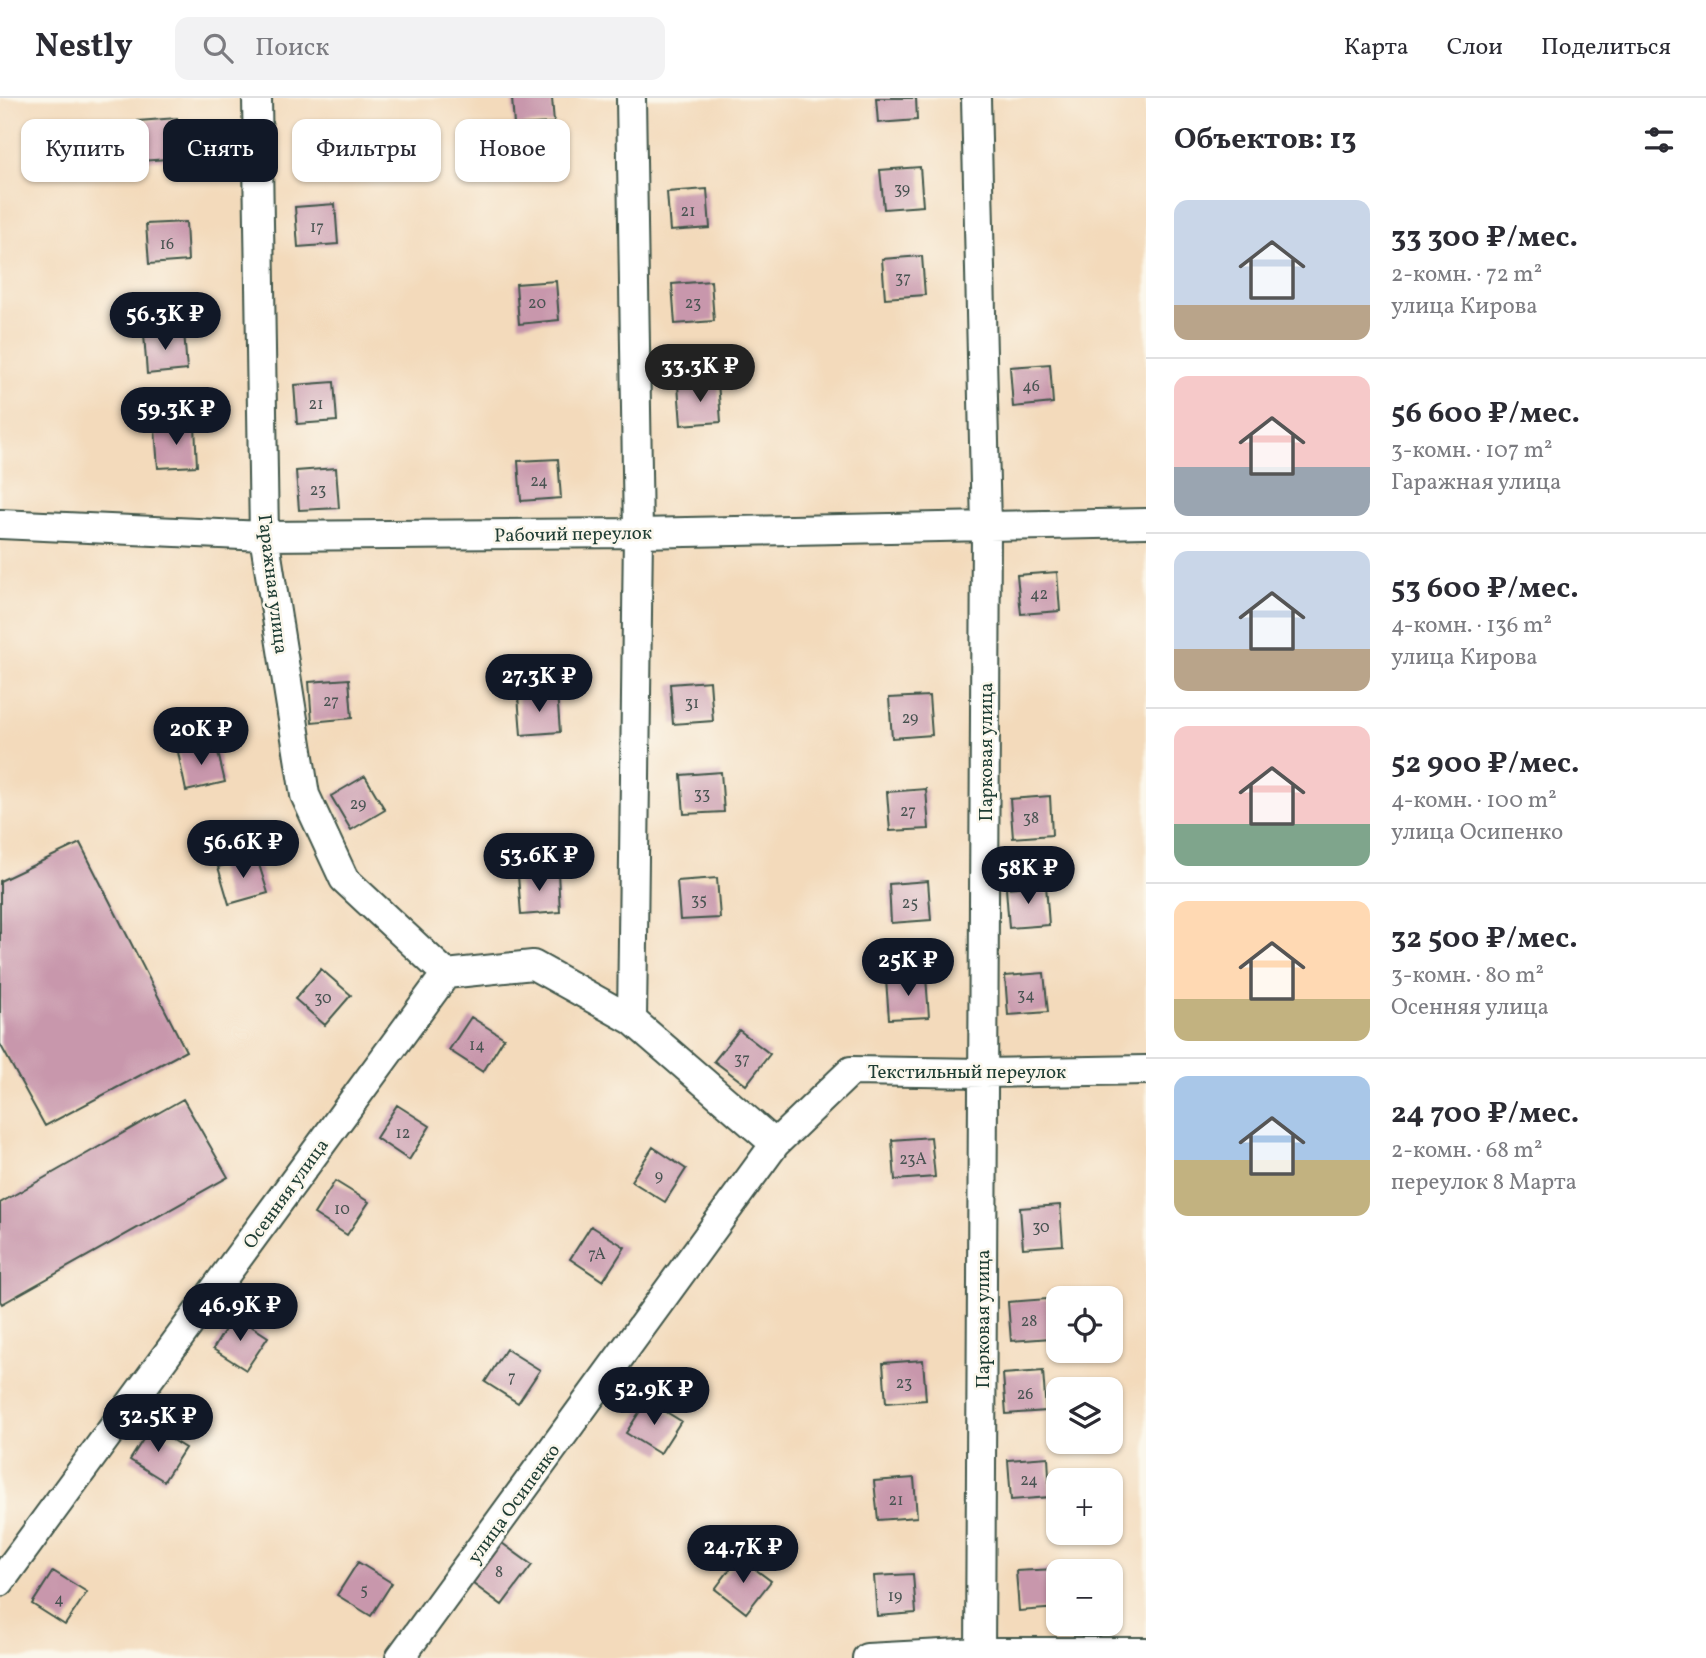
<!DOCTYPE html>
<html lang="ru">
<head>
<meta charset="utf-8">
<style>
  :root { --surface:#fff; --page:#f2f2f3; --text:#2b2b33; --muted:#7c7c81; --line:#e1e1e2; --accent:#111827 }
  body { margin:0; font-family:Vollkorn,serif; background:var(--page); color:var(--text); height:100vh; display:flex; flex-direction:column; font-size:26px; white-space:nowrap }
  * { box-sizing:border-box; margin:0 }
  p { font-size:23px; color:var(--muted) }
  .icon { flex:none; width:38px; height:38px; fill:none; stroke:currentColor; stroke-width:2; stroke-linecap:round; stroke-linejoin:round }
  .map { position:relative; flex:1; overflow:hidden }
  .side { display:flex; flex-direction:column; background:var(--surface); width:560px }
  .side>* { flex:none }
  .top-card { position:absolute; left:21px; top:21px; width:665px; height:63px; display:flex; gap:14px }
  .buttons { position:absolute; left:1046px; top:1188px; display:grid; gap:14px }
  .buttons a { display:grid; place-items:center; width:77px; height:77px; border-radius:14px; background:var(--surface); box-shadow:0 2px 5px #0004; font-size:35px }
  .price { position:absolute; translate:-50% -60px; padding:0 16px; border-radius:24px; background:var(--accent); color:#fff; font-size:23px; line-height:46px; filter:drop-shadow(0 2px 4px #0008) }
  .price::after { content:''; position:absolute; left:50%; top:42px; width:21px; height:16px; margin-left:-10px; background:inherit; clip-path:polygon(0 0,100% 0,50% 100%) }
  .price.on { background:#222; color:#fff }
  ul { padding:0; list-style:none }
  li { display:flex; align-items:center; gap:21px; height:175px; padding:0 28px }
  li+li { border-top:2px solid var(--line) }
  li span { display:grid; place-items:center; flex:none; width:196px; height:140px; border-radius:14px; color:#555 }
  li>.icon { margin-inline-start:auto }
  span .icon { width:84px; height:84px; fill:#fffc; stroke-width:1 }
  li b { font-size:30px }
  h2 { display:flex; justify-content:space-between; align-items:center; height:84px; padding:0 28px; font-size:30px }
  .tag { padding:0 24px; border-radius:14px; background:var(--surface); box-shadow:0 2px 5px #0004; font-size:24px; line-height:63px }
  .tag.on { background:var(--accent); color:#fff }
  header { display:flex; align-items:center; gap:42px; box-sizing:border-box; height:98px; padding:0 35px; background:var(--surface); border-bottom:2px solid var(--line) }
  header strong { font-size:33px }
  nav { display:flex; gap:38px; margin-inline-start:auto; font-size:24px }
  .search { width:490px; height:63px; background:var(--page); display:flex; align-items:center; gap:18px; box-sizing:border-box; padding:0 24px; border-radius:14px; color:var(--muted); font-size:26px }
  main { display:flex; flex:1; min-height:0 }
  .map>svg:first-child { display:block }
</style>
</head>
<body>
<header>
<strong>Nestly</strong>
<div class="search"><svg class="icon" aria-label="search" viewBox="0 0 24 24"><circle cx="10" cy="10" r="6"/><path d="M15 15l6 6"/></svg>Поиск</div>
<nav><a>Карта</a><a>Слои</a><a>Поделиться</a></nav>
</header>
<main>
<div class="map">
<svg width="1146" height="1560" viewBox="0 0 1146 1560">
  <rect width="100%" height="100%" fill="#fbf7ec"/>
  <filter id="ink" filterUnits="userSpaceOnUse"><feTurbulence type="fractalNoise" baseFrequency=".0143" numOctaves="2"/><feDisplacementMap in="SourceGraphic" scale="14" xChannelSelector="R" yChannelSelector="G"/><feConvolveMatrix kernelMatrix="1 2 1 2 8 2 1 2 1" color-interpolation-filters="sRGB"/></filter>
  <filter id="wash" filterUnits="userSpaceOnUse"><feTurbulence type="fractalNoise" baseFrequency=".00686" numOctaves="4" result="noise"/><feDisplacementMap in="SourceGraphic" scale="28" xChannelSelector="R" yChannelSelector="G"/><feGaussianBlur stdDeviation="1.57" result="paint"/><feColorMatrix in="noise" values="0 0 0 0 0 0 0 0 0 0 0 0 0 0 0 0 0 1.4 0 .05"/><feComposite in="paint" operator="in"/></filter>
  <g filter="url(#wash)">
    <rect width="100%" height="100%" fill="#f3dabb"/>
    <g id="blocks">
      <!-- building -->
      <path fill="#c897ac" d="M512,0H552L554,25L514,27Z
        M876,0H916L917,22L878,25Z
        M177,20L180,60L141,63L138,23Z
        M920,69L923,108L884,111L880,72Z
        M707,91L710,130L670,133L667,94Z
        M335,106L338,146L298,149L295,109Z
        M186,124L188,163L149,166L146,126Z
        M922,158L925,197L885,200L882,161Z
        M556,183L559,222L519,226L516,186Z
        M711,183L714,223L675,226L672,186Z
        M184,233L187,272L147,276L144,236Z
        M1050,266L1053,305L1013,309L1010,269Z
        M334,284L337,323L297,326L294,287Z
        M718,284L721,324L681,327L678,287Z
        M195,328L197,368L158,370L155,331Z
        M558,361L561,400L521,403L518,363Z
        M336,370L339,410L299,412L296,373Z
        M1057,474L1060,513L1021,516L1017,477Z
        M349,581L352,620L312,624L309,584Z
        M710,583L713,623L673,626L670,586Z
        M557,594L560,634L521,637L518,597Z
        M929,598L932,637L892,640L889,600Z
        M216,646L225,684L186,693L178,654Z
        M721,674L724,714L684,716L681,677Z
        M365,678L385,712L351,732L331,698Z
        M926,691L929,731L890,733L887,694Z
        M1050,698L1052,737L1013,740L1010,701Z
        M80,745L186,953L45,1028L0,946V783Z
        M256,757L268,795L229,806L218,769Z
        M558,774L560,814L521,817L518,777Z
        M717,780L720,820L680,822L677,783Z
        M928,783L931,822L891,825L889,786Z
        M1046,787L1049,827L1009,830L1006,790Z
        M321,871L351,897L325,927L295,901Z
        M1044,875L1048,914L1008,917L1005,878Z
        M926,879L929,919L889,921L886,882Z
        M471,919L504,940L483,974L449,952Z
        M739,932L770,956L746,987L714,963Z
        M183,1001L228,1079L2,1206L0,1203V1105Z
        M397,1007L430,1028L409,1062L376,1040Z
        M931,1039L935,1079L895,1082L892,1042Z
        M653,1049L686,1071L665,1104L631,1083Z
        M335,1083L369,1104L347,1137L314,1116Z
        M1060,1107L1063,1147L1023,1150L1020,1110Z
        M591,1128L625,1149L603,1183L570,1161Z
        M1047,1201L1051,1240L1011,1243L1008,1204Z
        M234,1217L268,1239L246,1272L213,1251Z
        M506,1251L540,1272L518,1305L485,1284Z
        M923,1262L926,1302L886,1305L883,1265Z
        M1043,1273L1046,1313L1006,1316L1003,1276Z
        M647,1302L681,1323L660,1356L626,1335Z
        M151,1329L185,1350L164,1383L130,1362Z
        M1048,1359L1050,1399L1011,1402L1008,1362Z
        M914,1380L917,1419L878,1422L874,1383Z
        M495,1440L532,1467L502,1507L465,1480Z
        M739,1459L771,1483L746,1515L715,1491Z
        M358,1464L392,1485L371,1518L337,1497Z
        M1056,1471L1059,1510L1019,1513L1016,1473Z
        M53,1473L87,1494L65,1527L32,1506Z
        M913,1476L916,1515L877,1518L874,1478Z"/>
    </g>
  </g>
  <g filter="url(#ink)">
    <use href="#blocks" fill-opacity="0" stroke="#3f5548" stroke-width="2"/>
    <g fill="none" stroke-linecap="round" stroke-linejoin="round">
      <!-- street casing -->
      <g stroke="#3f5548" stroke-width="32">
        <path id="street" d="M257,0L264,438L305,697L344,781L446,876
          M631,0L638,435L632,922
          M976,0L986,429L980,1560
          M0,426L264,438L638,435L1146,425
          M446,876L533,867L632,922L775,1046
          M0,1484L446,876
          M400,1560L775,1046L851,973L984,975L1146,972
          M867,1560L980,1554H1146"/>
      </g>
      <!-- street -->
      <use href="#street" stroke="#fff" stroke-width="28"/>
    </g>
  </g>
  <g text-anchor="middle" stroke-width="5" stroke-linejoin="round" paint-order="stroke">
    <!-- number labels -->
    <g font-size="16" fill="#495452">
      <text x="902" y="96">39</text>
      <text x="688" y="118">21</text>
      <text x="317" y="134">17</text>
      <text x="167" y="151">16</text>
      <text x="903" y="185">37</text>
      <text x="537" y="210">20</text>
      <text x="693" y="210">23</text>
      <text x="1031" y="293">46</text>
      <text x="316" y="311">21</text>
      <text x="539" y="388">24</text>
      <text x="318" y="397">23</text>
      <text x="1039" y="501">42</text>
      <text x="331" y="608">27</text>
      <text x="692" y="610">31</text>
      <text x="910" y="625">29</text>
      <text x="702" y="701">33</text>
      <text x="358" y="711">29</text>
      <text x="908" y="718">27</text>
      <text x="1031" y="725">38</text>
      <text x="699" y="807">35</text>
      <text x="910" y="810">25</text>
      <text x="1026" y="902">34</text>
      <text x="323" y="905">30</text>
      <text x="477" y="952">14</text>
      <text x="742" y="966">37</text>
      <text x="403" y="1040">12</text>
      <text x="913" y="1066">23А</text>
      <text x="659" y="1083">9</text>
      <text x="342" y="1116">10</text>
      <text x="1041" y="1134">30</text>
      <text x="597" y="1161">7А</text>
      <text x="1029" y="1228">28</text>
      <text x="512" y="1284">7</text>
      <text x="904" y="1290">23</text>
      <text x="1025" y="1301">26</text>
      <text x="1029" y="1387">24</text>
      <text x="896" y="1407">21</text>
      <text x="499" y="1479">8</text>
      <text x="364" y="1497">5</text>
      <text x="895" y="1503">19</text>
      <text x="59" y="1506">4</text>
    </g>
    <!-- street labels -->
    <g font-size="19" fill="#1f3d34" stroke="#fbf7ec">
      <text transform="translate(573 435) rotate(-1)" y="7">Рабочий переулок</text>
      <text transform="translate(274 486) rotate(83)" y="7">Гаражная улица</text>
      <text transform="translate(985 654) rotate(-90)" y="7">Парковая улица</text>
      <text x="967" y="980">Текстильный переулок</text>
      <text transform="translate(285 1095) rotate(-54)" y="7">Осенняя улица</text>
      <text transform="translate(982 1221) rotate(-90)" y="7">Парковая улица</text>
      <text transform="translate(513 1405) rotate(-54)" y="7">улица Осипенко</text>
    </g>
  </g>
</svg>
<div class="buttons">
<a><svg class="icon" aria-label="locate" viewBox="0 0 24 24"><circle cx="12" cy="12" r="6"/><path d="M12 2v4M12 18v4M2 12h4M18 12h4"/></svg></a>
<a><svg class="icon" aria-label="layers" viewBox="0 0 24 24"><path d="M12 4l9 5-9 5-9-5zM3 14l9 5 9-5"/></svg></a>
<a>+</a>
<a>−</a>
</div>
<b class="price" style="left:165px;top:254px">56.3K ₽</b>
<b class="price on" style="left:700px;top:306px">33.3K ₽</b>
<b class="price" style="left:176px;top:349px">59.3K ₽</b>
<b class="price" style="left:539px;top:616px">27.3K ₽</b>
<b class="price" style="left:201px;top:669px">20K ₽</b>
<b class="price" style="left:243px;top:782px">56.6K ₽</b>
<b class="price" style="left:539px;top:795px">53.6K ₽</b>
<b class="price" style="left:1028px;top:808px">58K ₽</b>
<b class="price" style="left:908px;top:900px">25K ₽</b>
<b class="price" style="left:240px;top:1245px">46.9K ₽</b>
<b class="price" style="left:654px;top:1329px">52.9K ₽</b>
<b class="price" style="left:158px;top:1356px">32.5K ₽</b>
<b class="price" style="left:743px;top:1487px">24.7K ₽</b>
<div class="top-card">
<a class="tag">Купить</a>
<a class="tag on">Снять</a>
<a class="tag">Фильтры</a>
<a class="tag">Новое</a>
</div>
</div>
<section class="side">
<h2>Объектов: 13<svg class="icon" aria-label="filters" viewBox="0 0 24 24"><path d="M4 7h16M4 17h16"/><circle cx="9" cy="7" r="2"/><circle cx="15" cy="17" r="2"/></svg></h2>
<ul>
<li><span style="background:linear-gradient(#c9d6e8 75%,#b9a48a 0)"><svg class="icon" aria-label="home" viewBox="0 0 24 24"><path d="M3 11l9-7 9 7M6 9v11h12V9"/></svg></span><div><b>33 300 ₽/мес.</b><p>2-комн. · 72 m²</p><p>улица Кирова</p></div></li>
<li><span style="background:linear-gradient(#f6c9c9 65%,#9aa5b1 0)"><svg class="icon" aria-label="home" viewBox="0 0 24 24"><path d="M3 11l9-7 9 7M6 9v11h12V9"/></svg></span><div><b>56 600 ₽/мес.</b><p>3-комн. · 107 m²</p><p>Гаражная улица</p></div></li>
<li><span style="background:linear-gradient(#c9d6e8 70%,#b9a48a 0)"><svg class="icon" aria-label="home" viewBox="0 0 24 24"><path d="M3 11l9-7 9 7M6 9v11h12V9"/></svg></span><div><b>53 600 ₽/мес.</b><p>4-комн. · 136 m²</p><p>улица Кирова</p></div></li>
<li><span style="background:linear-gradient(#f6c9c9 70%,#7fa58c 0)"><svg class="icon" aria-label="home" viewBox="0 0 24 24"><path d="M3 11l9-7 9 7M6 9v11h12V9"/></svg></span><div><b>52 900 ₽/мес.</b><p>4-комн. · 100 m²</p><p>улица Осипенко</p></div></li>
<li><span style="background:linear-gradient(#ffd9b3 70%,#c2b280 0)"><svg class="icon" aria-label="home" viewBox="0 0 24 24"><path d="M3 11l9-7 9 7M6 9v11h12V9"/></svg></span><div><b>32 500 ₽/мес.</b><p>3-комн. · 80 m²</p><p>Осенняя улица</p></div></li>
<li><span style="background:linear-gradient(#a9c7e8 60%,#c2b280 0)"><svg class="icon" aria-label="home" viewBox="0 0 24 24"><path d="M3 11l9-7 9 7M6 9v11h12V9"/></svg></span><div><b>24 700 ₽/мес.</b><p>2-комн. · 68 m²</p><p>переулок 8 Марта</p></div></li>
</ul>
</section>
</main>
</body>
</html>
